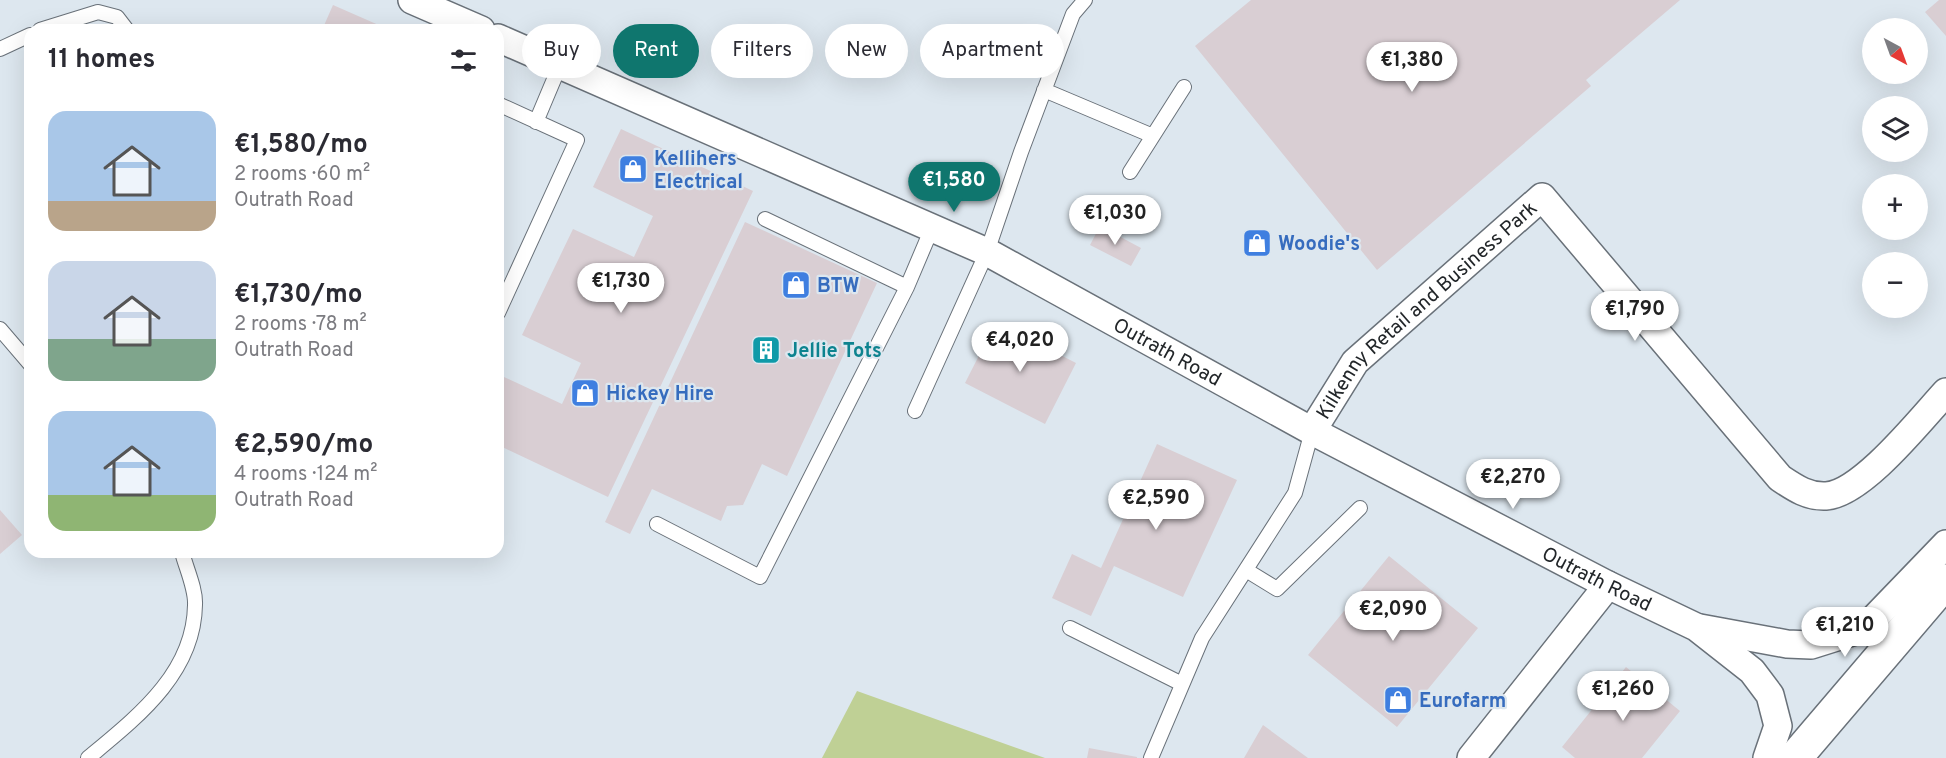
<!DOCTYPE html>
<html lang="en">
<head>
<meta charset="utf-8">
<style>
  :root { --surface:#fff; --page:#f2f2f3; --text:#2b2b33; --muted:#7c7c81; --accent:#0f766e }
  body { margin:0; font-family:Overpass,sans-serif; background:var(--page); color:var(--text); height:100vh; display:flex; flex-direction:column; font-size:22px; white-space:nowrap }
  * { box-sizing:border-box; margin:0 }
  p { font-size:20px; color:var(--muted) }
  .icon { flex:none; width:33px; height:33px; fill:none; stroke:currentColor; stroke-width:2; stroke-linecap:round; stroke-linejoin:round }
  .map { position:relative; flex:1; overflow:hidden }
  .details { position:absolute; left:24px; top:24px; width:480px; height:534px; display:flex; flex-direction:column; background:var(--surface); border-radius:18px; box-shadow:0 6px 24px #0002 }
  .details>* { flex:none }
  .hud { position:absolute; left:522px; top:24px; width:570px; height:54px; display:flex; gap:12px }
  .needle { width:39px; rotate:139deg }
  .fabs { position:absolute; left:1862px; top:18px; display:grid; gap:12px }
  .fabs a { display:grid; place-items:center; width:66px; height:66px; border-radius:50%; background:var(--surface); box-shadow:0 6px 24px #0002; font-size:30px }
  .price { position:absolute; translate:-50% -51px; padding:0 14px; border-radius:21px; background:#fff; color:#222; font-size:20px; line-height:39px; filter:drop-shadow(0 2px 3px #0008) }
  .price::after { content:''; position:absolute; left:50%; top:36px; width:18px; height:14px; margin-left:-9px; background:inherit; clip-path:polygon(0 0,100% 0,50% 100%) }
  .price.active { background:var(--accent); color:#fff }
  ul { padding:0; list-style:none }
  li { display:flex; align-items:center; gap:18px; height:150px; padding:0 24px }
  li span { display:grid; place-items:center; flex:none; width:168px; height:120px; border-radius:18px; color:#555 }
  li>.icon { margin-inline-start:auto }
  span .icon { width:72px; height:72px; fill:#fffc; stroke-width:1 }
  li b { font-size:26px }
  h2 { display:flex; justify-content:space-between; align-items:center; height:72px; padding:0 24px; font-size:26px }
  .tag { padding:0 21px; border-radius:27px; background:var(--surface); box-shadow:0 6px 24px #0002; font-size:21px; line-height:54px }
  .tag.active { background:var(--accent); color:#fff }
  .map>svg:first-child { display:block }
</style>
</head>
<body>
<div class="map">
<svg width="1946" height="758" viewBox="0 0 1946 758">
  <rect width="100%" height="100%" fill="#dde7ef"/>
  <!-- green -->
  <path fill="#bfd095" d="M857,691L1045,758H822Z"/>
  <!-- building -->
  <path fill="#d9ced3" d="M1251,0H1680L1586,80L1591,86L1377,270L1195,46Z
    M1939,0H1946V36L1925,12Z
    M333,5L390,30H322Z
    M621,129L753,191L608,497L498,445V390L504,377L562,404L581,363L522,335L573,229L634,257L653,216L593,187Z
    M745,222L877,283L787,476L762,464L743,505L727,506L721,521L652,489L630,534L605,522Z
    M1100,226L1141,248L1131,266L1090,245Z
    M996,322L1076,363L1045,424L965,383Z
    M1157,444L1237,480L1183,597L1114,566L1091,616L1052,598L1072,554L1101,568Z
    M0,510L22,535L0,554Z
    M1389,556L1478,628L1397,727L1308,655Z
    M1626,667L1680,711L1642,758H1575L1562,747Z
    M1263,725L1308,758H1244Z
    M1089,748L1137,757V758H1087Z"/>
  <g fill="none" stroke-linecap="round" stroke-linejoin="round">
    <!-- service casing -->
    <g stroke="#697179" stroke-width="16">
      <path id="service" d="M40,30L98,12L117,17L127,30
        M0,49L30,35
        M1044,90L1153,136
        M498,104L577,140L498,313
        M536,122L560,65
        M1130,172L1184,87
        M765,219L907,287
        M0,329L30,364
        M915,411L987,252L1021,152L1073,14L1085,0
        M657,524L760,577L907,287L932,228
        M1246,570L1277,589L1360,508
        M1070,628L1182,684
        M88,758C136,718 194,674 195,605C196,589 186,568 182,552
        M1151,758L1202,638L1295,493L1312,431"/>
    </g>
    <!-- minor casing -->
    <g stroke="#697179" stroke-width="30">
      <g id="minor">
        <path d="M412,0L481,30"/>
        <path id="s1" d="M498,38L987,252L1312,431L1608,585L1696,627L1752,671L1770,695L1778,726L1767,758"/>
        <path id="s2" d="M1312,431L1355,362L1542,197L1780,478C1795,488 1808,497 1826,496C1862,494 1921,419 1946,392"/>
        <path d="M1700,628L1787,644L1811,645L1865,628L1946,544"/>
        <path d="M1471,758L1608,585"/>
      </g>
    </g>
    <!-- trunk casing -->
    <g stroke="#697179" stroke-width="36">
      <path id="trunk" d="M1795,758L1946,581"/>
    </g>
    <!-- service -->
    <use href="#service" stroke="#fff" stroke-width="14"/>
    <!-- minor -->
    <use href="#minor" stroke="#fff" stroke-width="27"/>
    <!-- trunk -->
    <use href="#trunk" stroke="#fff" stroke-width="33"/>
  </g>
  <!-- icons -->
  <defs>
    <g id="shop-square" transform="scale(1.5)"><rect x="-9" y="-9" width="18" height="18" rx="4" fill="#3f7fe0" stroke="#dde7ef"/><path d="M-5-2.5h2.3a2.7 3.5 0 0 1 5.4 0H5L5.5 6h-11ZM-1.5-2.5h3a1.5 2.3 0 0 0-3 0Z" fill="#fff"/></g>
    <g id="building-square" transform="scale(1.5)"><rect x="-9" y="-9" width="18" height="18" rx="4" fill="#0f9aa8" stroke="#dde7ef"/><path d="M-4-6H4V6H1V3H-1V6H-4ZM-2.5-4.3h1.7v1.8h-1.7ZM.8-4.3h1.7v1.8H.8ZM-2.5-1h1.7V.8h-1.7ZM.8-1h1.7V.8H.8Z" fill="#fff"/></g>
  </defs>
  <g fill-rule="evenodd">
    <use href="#shop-square" x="633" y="169"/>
    <use href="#shop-square" x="1257" y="243"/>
    <use href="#shop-square" x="796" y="285"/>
    <use href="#building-square" x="766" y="350"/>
    <use href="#shop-square" x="585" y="393"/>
    <use href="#shop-square" x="1398" y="700"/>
  </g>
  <g text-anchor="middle" stroke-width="4.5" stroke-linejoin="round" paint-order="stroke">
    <!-- shop labels -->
    <g font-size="20" font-weight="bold" fill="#366cbe" stroke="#dde7ef" text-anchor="start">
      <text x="654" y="165">Kellihers<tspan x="654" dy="23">Electrical</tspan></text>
      <text x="1278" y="250">Woodie's</text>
      <text x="817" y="292">BTW</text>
      <text x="606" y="400">Hickey Hire</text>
      <text x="1419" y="707">Eurofarm</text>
    </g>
    <!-- street labels -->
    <g font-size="20" fill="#222629" stroke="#dde7ef">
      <text dy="7" stroke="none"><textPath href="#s2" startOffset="168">Kilkenny Retail and Business Park</textPath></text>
      <text dy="7" stroke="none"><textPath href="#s1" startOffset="740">Outrath Road</textPath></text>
      <text dy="7" stroke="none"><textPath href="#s1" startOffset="1226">Outrath Road</textPath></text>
    </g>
    <!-- culture labels -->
    <g font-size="20" font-weight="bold" fill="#0d838f" stroke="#dde7ef" text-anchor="start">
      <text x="787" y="357">Jellie Tots</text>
    </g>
  </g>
</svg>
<div class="fabs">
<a><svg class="needle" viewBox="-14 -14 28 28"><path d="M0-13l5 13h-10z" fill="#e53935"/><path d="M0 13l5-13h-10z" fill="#7c7c81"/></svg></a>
<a><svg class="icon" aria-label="layers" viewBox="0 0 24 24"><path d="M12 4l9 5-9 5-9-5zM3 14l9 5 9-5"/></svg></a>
<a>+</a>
<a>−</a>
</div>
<b class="price" style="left:1412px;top:93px">€1,380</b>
<b class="price active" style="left:954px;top:213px">€1,580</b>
<b class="price" style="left:1115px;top:246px">€1,030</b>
<b class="price" style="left:621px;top:314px">€1,730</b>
<b class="price" style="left:1635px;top:342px">€1,790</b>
<b class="price" style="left:1020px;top:373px">€4,020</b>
<b class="price" style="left:1513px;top:510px">€2,270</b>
<b class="price" style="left:1156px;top:531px">€2,590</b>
<b class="price" style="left:1393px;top:642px">€2,090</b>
<b class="price" style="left:1845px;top:658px">€1,210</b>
<b class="price" style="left:1623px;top:722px">€1,260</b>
<div class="hud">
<a class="tag">Buy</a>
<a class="tag active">Rent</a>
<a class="tag">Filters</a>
<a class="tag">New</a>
<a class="tag">Apartment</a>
</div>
<section class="details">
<h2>11 homes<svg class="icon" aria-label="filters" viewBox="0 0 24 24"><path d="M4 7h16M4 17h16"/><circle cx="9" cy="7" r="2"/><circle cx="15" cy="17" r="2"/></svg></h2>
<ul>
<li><span style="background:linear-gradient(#a9c7e8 75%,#b9a48a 0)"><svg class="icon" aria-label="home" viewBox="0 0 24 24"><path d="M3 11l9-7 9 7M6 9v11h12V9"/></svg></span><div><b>€1,580/mo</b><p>2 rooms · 60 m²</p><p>Outrath Road</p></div></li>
<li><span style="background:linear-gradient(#c9d6e8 65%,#7fa58c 0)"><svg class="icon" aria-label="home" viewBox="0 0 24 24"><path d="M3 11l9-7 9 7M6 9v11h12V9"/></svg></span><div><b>€1,730/mo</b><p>2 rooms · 78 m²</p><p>Outrath Road</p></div></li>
<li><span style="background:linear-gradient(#a9c7e8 70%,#8fb573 0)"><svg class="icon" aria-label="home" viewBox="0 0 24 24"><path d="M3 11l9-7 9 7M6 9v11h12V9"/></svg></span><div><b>€2,590/mo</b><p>4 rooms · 124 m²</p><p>Outrath Road</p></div></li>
</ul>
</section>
</div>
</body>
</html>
